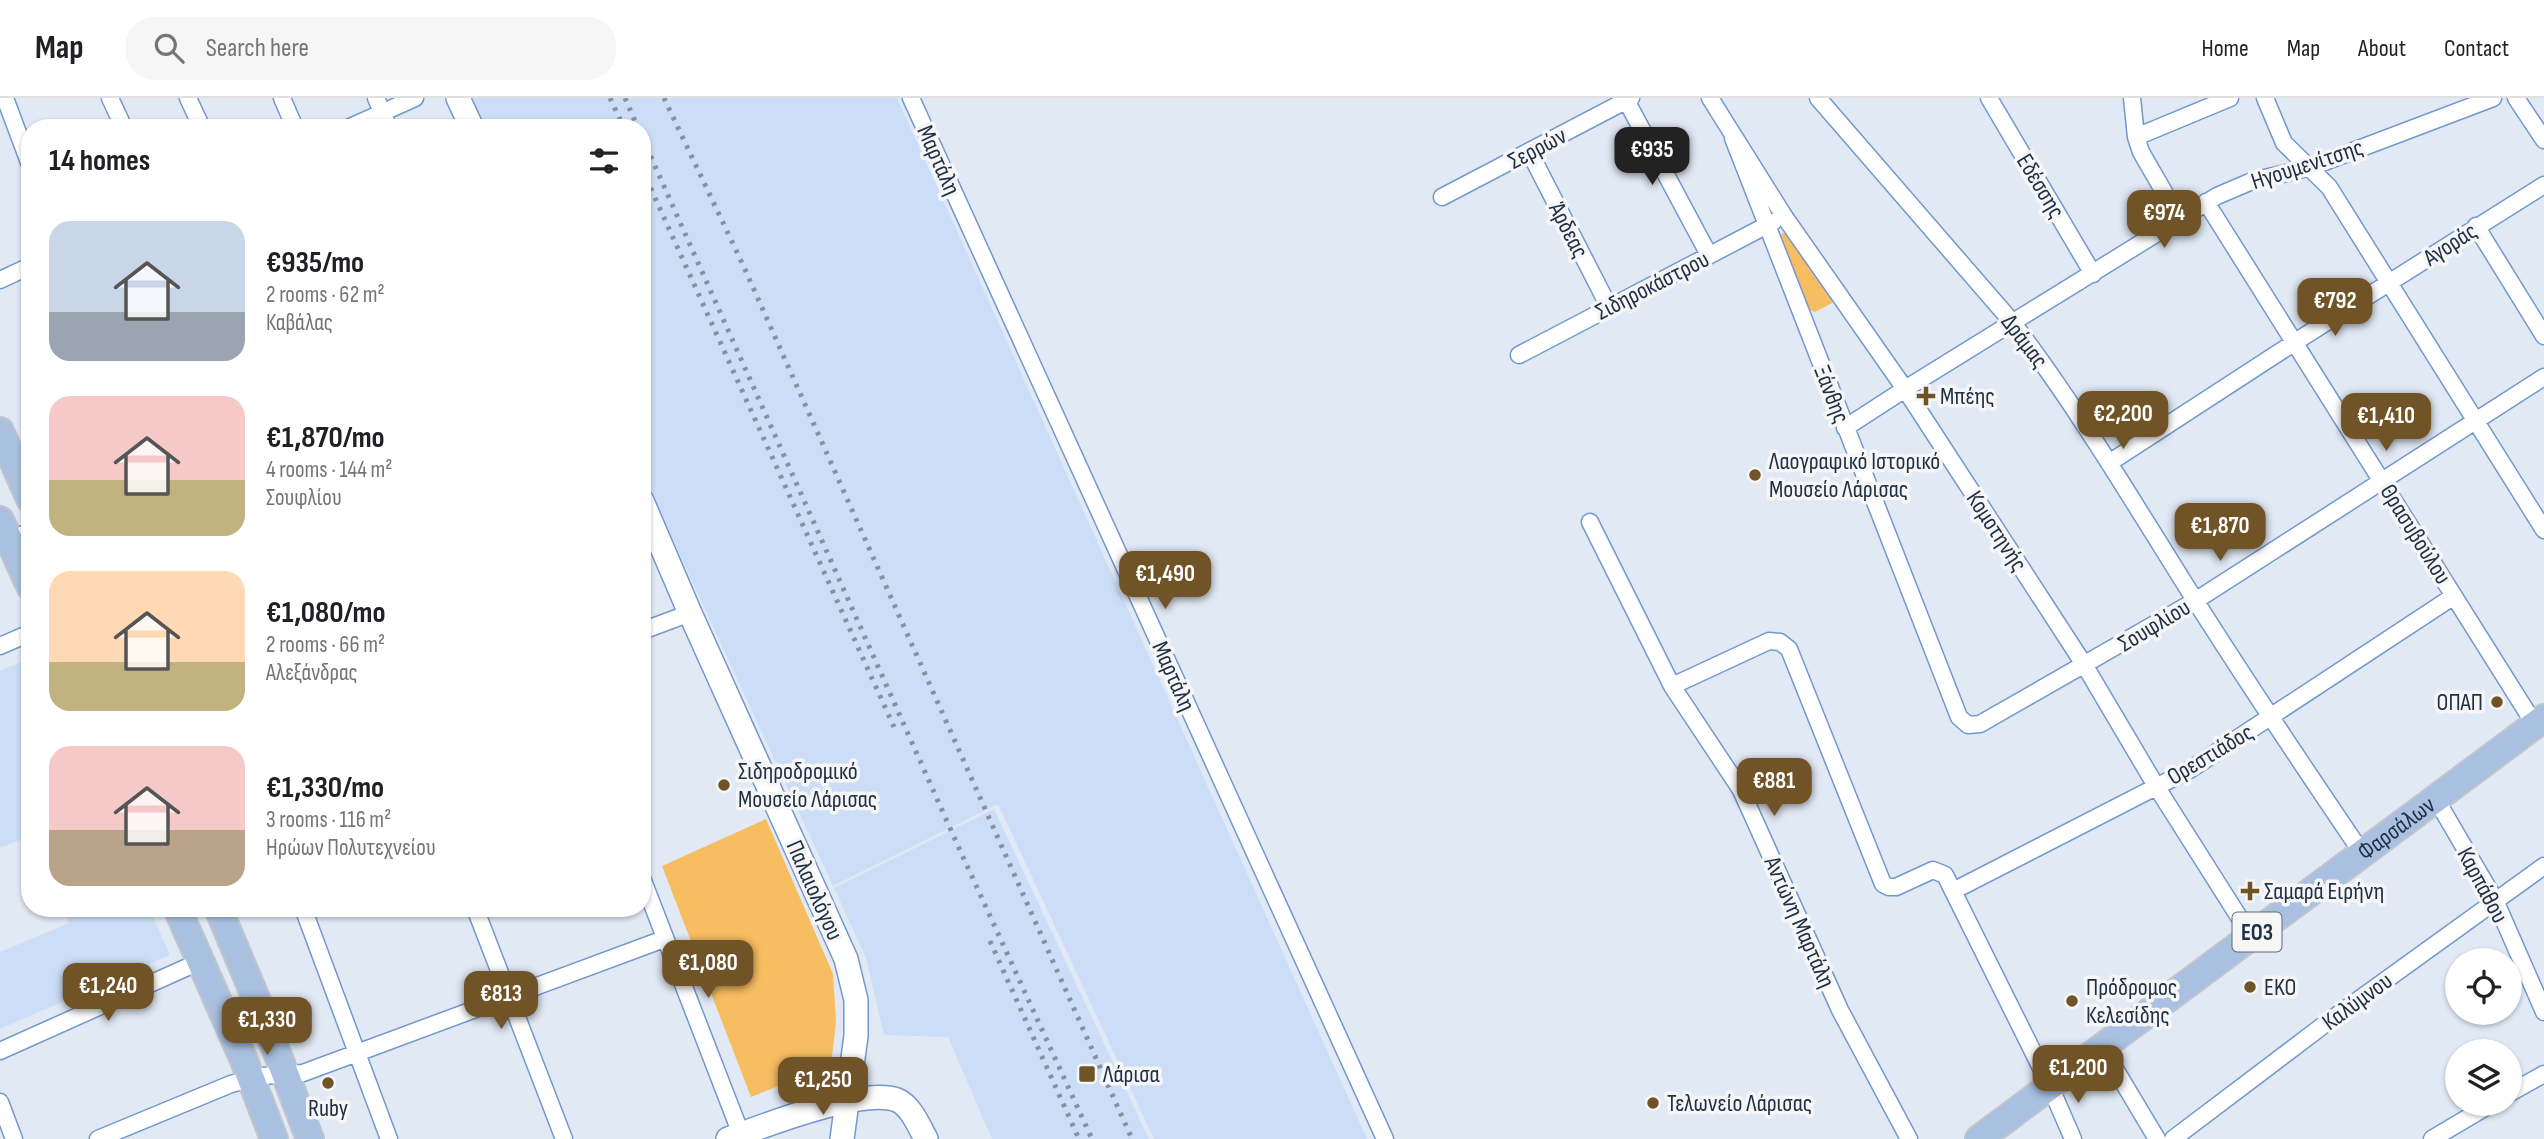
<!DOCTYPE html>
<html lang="en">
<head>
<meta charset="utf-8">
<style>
  :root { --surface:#fff; --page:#f6f6f6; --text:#202124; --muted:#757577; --line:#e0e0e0; --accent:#705326 }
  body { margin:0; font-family:"Sofia Sans Condensed",sans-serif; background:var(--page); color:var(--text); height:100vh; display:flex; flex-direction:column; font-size:26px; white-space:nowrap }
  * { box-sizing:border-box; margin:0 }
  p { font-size:23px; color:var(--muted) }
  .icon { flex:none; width:38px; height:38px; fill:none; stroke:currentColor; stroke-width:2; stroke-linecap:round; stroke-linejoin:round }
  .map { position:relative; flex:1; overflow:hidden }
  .side { position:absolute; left:21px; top:21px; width:630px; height:798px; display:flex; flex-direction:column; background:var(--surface); border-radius:28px; box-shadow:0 2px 5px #0004 }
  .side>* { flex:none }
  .controls { position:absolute; left:2445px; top:850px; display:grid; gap:14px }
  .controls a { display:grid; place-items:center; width:77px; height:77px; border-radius:50%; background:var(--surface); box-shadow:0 2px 5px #0004; font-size:35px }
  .price { position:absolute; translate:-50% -60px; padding:0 16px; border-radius:14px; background:var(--accent); color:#fff; font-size:23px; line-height:46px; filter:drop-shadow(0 2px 4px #0008) }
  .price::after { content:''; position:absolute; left:50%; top:42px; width:21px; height:16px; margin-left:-10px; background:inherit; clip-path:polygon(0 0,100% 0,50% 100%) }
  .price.selected { background:#222; color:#fff }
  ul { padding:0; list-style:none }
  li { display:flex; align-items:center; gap:21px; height:175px; padding:0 28px }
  li span { display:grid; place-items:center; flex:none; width:196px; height:140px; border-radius:21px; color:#555 }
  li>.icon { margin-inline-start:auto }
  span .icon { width:84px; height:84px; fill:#fffc; stroke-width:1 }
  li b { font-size:30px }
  h2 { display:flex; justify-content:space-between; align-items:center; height:84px; padding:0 28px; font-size:30px }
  header { display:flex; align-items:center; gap:42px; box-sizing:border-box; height:98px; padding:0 35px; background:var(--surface); border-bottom:2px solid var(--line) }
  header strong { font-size:33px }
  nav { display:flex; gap:38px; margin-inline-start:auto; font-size:24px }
  .search { width:490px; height:63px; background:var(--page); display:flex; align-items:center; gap:18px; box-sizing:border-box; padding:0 24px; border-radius:28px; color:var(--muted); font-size:26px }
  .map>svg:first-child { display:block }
</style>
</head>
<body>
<header>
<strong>Map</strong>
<div class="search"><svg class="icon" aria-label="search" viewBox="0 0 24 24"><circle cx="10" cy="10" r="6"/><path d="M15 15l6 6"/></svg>Search here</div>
<nav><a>Home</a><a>Map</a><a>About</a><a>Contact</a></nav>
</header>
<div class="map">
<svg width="2544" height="1041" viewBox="0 0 2544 1041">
  <rect width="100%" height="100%" fill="#e1e9f5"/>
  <!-- built -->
  <path fill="#ccdef7" d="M470,0H897L1367,1041H1154L998,706L833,788L642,375V30H483Z
    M30,560V738L0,750V573Z
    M994,711L1149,1041H992L948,939L884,937L866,860L834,790Z
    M63,810H149L170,857L0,931V854L69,825Z"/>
  <!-- green -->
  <path fill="#f7bd61" d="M1786,133L1832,203V205L1815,214L1807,211L1780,144V137Z
    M766,721L833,876L836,924L831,967L751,999L662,768Z"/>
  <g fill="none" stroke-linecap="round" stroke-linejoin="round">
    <!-- street casing -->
    <g stroke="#7298ce" stroke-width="19">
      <path id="street" d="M5,0L30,67
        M110,0L124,30
        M188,0L202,30
        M282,0L295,30
        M376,0L389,30
        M911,0L1385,1041
        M1710,0L1784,118L1905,291L2085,568L2156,688L2251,838
        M1818,0L2013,225C2079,312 2135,407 2193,499C2248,586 2305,671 2362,755
        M1989,0L2093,176
        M2132,0L2136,39L2141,54L2179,120
        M2265,0L2284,45L2329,89L2544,432
        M2516,0L2544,42
        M1626,2L1709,157
        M348,30L415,0
        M2136,39L2230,0
        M1733,40L1959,619L1968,627L1980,626L2195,503L2544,279
        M1530,55L1609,209
        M1442,99L1631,0
        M2206,104L2535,627
        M2476,128L2544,238
        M0,182L30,168
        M1519,257L1773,124
        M1845,330L1905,291L2217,98L2252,83L2311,69L2493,0
        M2109,365L2295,244L2544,87
        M1590,424L1672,588L1741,692L1840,912L1909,1041
        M2,443L30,434
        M642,533L690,515
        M0,548L30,535
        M1672,588L1769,543L1780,544L1789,551L1883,786L1889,789H1896L1933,772L1945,777L2050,988L2073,1041
        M2436,701L2495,802L2544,914
        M642,780L741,1036
        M1953,793L2191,671L2454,498
        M303,810L389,1041
        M475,810L564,1041
        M2102,949L2157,1041
        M0,953L201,863
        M2510,995L2544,976
        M0,1004L14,1041
        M98,1041L231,986L263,978L303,975L664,841
        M2173,1041L2325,926L2544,768
        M2432,1041L2491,1006"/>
    </g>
    <!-- secondary casing -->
    <g stroke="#7298ce" stroke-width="26">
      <path id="secondary" d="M458,0L472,30
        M642,403L690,515L846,861L856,902V938L842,1041
        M728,1041C763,1028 862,989 897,1002C911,1008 919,1028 926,1041"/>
    </g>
    <!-- primary casing -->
    <g stroke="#c1c5cb" stroke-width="30">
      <g id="primary">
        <path d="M0,333L30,401"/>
        <path d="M0,422L30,488"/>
        <path d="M177,810L243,960L274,1041"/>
        <path d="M218,810L260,910L310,1041"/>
        <path id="s1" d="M1979,1041L2544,620"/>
      </g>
    </g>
    <!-- street -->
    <use href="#street" stroke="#fff" stroke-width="16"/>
    <!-- secondary -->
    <use href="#secondary" stroke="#fff" stroke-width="23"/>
    <!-- primary -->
    <use href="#primary" stroke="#a9c0e0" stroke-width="26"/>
    <!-- rail -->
    <path stroke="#8691a2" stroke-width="5" stroke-dasharray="3.5 7" stroke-linecap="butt" d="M610,0L624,30
      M625,0L638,30
      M664,0L743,167L1132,1041
      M642,39L958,748L1092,1041
      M642,71L894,629
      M990,843L1079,1041"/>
  </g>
  <!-- markers -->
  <g fill="#705326" stroke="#f6f6f6" stroke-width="2.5">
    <path d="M1922.5 287.5h7v7h7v7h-7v7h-7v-7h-7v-7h7z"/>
    <circle cx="1755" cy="377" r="7"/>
    <circle cx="2497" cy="604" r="7"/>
    <circle cx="724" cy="687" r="7"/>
    <path d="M2246.5 782.5h7v7h7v7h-7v7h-7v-7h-7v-7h7z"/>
    <circle cx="2250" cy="889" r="7"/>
    <circle cx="2072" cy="903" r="7"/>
    <rect x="1078" y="967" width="18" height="18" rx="3.5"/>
    <circle cx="328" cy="985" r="7"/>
    <circle cx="1653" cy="1005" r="7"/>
  </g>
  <g text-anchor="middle" stroke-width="7" stroke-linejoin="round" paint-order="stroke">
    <!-- shield labels -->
    <rect fill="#f6f6f6" stroke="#606b7b" stroke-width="2" x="2232.5" y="814.5" width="49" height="39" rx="5"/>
    <g font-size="23" font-weight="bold" fill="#203046">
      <text x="2257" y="842">ΕΟ3</text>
    </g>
    <!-- street labels -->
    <g font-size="24" fill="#203046" stroke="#f6f6f6">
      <text transform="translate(1537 50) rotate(-28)" y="8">Σερρών</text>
      <text transform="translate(939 62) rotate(66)" y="8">Μαρτάλη</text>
      <text transform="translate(2307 66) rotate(-18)" y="8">Ηγουμενίτσης</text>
      <text transform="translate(2041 88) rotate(59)" y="8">Εδέσσης</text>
      <text transform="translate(1569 132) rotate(63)" y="8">Άρδεας</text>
      <text transform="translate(2450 146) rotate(-33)" y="8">Αγοράς</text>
      <text transform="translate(1652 187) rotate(-27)" y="8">Σιδηροκάστρου</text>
      <text transform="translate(2025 243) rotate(53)" y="8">Δράμας</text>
      <text transform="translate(1832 296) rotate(69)" y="8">Ξάνθης</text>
      <text transform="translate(1997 433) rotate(57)" y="8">Κομοτηνής</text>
      <text transform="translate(2416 436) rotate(58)" y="8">Θρασυβούλου</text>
      <text transform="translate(2154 527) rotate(-31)" y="8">Σουφλίου</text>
      <text transform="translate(1174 578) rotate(66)" y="8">Μαρτάλη</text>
      <text transform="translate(2210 656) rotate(-31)" y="8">Ορεστιάδος</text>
      <text dy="8" stroke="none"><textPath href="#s1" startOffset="520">Φαρσάλων</textPath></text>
      <text transform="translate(2483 787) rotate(62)" y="8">Καρπάθου</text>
      <text transform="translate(815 792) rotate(66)" y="8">Παλαιολόγου</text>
      <text transform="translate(1800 824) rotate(66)" y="8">Αντώνη Μαρτάλη</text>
      <text transform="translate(2357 903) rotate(-36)" y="8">Καλύμνου</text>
    </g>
    <!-- poi labels -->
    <g font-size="24" fill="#203046" stroke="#f6f6f6" text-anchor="start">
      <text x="1940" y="306">Μπέης</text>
      <text x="1769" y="371">Λαογραφικό Ιστορικό<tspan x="1769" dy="28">Μουσείο Λάρισας</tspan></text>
      <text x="2483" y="612" text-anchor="end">ΟΠΑΠ</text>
      <text x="738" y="681">Σιδηροδρομικό<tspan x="738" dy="28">Μουσείο Λάρισας</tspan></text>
      <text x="2264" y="801">Σαμαρά Ειρήνη</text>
      <text x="2086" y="897">Πρόδρομος<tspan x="2086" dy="28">Κελεσίδης</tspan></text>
      <text x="2264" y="897">EKO</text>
      <text x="1103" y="984">Λάρισα</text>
      <text x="1667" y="1013">Τελωνείο Λάρισας</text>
      <text x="328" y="1018" text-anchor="middle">Ruby</text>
    </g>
  </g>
</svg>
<div class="controls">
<a><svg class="icon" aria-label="locate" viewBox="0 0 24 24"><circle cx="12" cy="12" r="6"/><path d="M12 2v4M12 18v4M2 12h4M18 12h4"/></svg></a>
<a><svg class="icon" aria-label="layers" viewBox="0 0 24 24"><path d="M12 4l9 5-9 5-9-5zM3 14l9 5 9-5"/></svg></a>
</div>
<b class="price selected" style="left:1652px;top:89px">€935</b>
<b class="price" style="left:2164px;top:152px">€974</b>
<b class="price" style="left:2335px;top:240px">€792</b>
<b class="price" style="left:2123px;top:353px">€2,200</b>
<b class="price" style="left:2386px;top:355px">€1,410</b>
<b class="price" style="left:2220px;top:465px">€1,870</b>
<b class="price" style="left:1165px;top:513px">€1,490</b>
<b class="price" style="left:1774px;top:720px">€881</b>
<b class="price" style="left:708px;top:902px">€1,080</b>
<b class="price" style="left:108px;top:925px">€1,240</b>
<b class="price" style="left:501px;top:933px">€813</b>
<b class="price" style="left:267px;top:959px">€1,330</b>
<b class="price" style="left:2078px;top:1007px">€1,200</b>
<b class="price" style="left:823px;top:1019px">€1,250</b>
<section class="side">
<h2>14 homes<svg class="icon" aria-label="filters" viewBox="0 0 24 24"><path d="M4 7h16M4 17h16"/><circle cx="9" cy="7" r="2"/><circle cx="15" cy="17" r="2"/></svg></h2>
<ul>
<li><span style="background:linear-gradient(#c9d6e8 65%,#9aa5b1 0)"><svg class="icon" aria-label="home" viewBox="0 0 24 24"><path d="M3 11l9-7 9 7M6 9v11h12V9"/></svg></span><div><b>€935/mo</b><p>2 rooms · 62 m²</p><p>Καβάλας</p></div></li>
<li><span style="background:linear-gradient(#f6c9c9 60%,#c2b280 0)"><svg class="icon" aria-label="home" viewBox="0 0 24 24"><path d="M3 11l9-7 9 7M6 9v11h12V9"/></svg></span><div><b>€1,870/mo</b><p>4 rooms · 144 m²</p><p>Σουφλίου</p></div></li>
<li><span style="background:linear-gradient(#ffd9b3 65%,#c2b280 0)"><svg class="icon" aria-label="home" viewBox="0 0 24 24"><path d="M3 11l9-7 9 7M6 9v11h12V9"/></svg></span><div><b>€1,080/mo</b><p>2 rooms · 66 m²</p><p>Αλεξάνδρας</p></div></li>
<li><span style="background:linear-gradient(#f6c9c9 60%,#b9a48a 0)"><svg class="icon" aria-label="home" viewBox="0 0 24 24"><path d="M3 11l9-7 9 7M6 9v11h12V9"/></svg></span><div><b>€1,330/mo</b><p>3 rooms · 116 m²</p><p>Ηρώων Πολυτεχνείου</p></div></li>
</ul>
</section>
</div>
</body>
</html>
